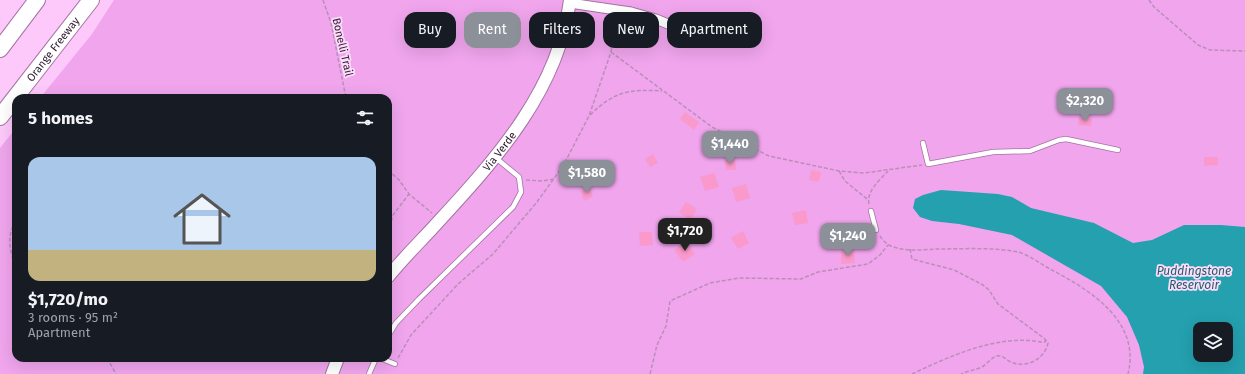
<!DOCTYPE html>
<html lang="en">
<head>
<meta charset="utf-8">
<style>
  :root { --surface:#171b24; --page:#20242c; --text:#f1f3f6; --muted:#9ea1a6; --accent:#8c9099 }
  body { margin:0; font-family:"Fira Sans",sans-serif; background:var(--page); color:var(--text); height:100vh; display:flex; flex-direction:column; font-size:15px; white-space:nowrap }
  * { box-sizing:border-box; margin:0 }
  p { font-size:13px; color:var(--muted) }
  .icon { flex:none; width:22px; height:22px; fill:none; stroke:currentColor; stroke-width:2; stroke-linecap:round; stroke-linejoin:round }
  .map { position:relative; flex:1; overflow:hidden }
  .side { position:absolute; left:12px; top:94px; width:380px; height:268px; display:flex; flex-direction:column; background:var(--surface); border-radius:12px; box-shadow:0 4px 16px #0002 }
  .side>* { flex:none }
  .top-card { position:absolute; left:404px; top:12px; width:380px; height:36px; display:flex; gap:8px }
  .tools { position:absolute; left:1193px; top:322px; display:grid; gap:8px }
  .tools a { display:grid; place-items:center; width:40px; height:40px; border-radius:8px; background:var(--surface); box-shadow:0 4px 16px #0002; font-size:20px }
  .price { position:absolute; translate:-50% -34px; padding:0 9px; border-radius:8px; background:var(--accent); color:#fff; font-size:13px; line-height:26px; filter:drop-shadow(0 1px 2px #0008) }
  .price::after { content:''; position:absolute; left:50%; top:24px; width:12px; height:9px; margin-left:-6px; background:inherit; clip-path:polygon(0 0,100% 0,50% 100%) }
  .price.active { background:#222; color:#fff }
  ul { padding:0; list-style:none }
  li { display:grid; align-content:center; gap:8px; height:212px; padding:0 16px }
  li span { display:grid; place-items:center; height:124px; border-radius:12px; color:#555 }
  li>.icon { margin-inline-start:auto }
  span .icon { width:72px; height:72px; fill:#fffc; stroke-width:1 }
  li b { font-size:17px }
  h2 { display:flex; justify-content:space-between; align-items:center; height:48px; padding:0 16px; font-size:17px }
  .pill { padding:0 14px; border-radius:12px; background:var(--surface); box-shadow:0 4px 16px #0002; font-size:14px; line-height:36px }
  .pill.active { background:var(--accent); color:#fff }
  .map>svg:first-child { display:block }
</style>
</head>
<body>
<div class="map">
<svg width="1245" height="374" viewBox="0 0 1245 374">
  <rect width="100%" height="100%" fill="#fdc8fa"/>
  <!-- green -->
  <path fill="#f0a5ed" fill-rule="evenodd" d="M114,0H1245V374H0V148L16,128V358H388V98H40L92,34ZM1200,329H1226V355H1200Z"/>
  <!-- water -->
  <path fill="#24a0af" fill-rule="evenodd" d="M941,190L998,194L1012,197L1031,208L1094,223L1133,243L1152,240L1184,225H1221L1245,227V374H1143L1144,367L1139,345L1127,317L1101,286L1012,235L959,224L932,221L920,217L913,208L915,199L923,195ZM1200,329H1226V355H1200Z"/>
  <!-- building -->
  <path fill="#fa99cc" d="M685,112L699,122L694,130L680,119Z
    M1079,118L1092,119L1091,126L1078,125Z
    M653,154L658,163L650,167L645,159Z
    M1204,157H1218V165L1204,166Z
    M725,160H735L736,170H726Z
    M811,170L821,172L819,182L809,180Z
    M714,173L719,187L705,191L700,177Z
    M746,184L750,198L736,202L732,188Z
    M590,188L593,197L584,201L581,191Z
    M686,202L697,209L690,220L679,212Z
    M806,210L808,223L795,225L792,213Z
    M743,231L749,243L738,249L731,238Z
    M639,232H652L653,245L640,246Z
    M686,241L695,254L683,262L674,250Z
    M854,250L855,263L841,264V251Z"/>
  <g fill="none" stroke-linecap="round" stroke-linejoin="round">
    <!-- service casing -->
    <g stroke="#a373a2" stroke-width="6">
      <path id="service" d="M923,143L928,164L993,152L1030,151L1059,140L1066,139L1118,150
        M871,211L876,230
        M388,336L396,323L419,299L513,207L521,192L519,177L496,158
        M380,358L395,364
        M369,374L376,358"/>
    </g>
    <!-- minor casing -->
    <g stroke="#a373a2" stroke-width="11">
      <path id="minor" d="M570,3L603,8
        M631,12L656,19L675,27"/>
    </g>
    <!-- secondary casing -->
    <g stroke="#a373a2" stroke-width="14">
      <g id="secondary">
        <path id="s1" d="M388,277C404,257 422,240 439,221C497,158 559,89 570,0"/>
        <path d="M332,374L338,358"/>
      </g>
    </g>
    <!-- motorway casing -->
    <g stroke="#a373a2" stroke-width="18">
      <g id="motorway">
        <path d="M0,49L37,0"/>
        <path id="s2" d="M0,117L91,0"/>
      </g>
    </g>
    <!-- path -->
    <path stroke="#b98fb7" stroke-width="1.5" stroke-dasharray="4 2" stroke-linecap="butt" d="M323,0L331,23L346,98
      M1149,0L1154,7L1198,45L1210,50L1245,51
      M611,52L712,127L769,156L839,171L864,173L922,165
      M590,115C615,91 629,89 662,91
      M388,170L399,180L409,194L432,213
      M839,171L845,181L867,199
      M526,180L542,181L554,179
      M869,204C866,191 880,180 888,171
      M16,221C5,237 11,252 16,270
      M388,233L393,215L409,194
      M880,236C882,239 885,243 889,245C902,252 922,250 936,249C963,249 992,247 1018,252C1029,255 1041,264 1050,269C1090,290 1141,321 1128,374
      M910,249L912,259L954,270L983,285L989,290L998,304L1045,339L1048,343C1045,359 1026,369 1011,362C1006,360 1003,355 997,356C992,357 987,364 982,367C975,370 968,371 961,374
      M107,358L116,374
      M398,358L411,335L458,284L493,254L537,202L563,166L589,116L611,52L616,18
      M650,374L657,345L666,326L670,301L710,283L739,278L801,279L818,272L868,264L880,255L888,245
      M912,374C950,356 998,334 1041,342H1045V339"/>
    <!-- service -->
    <use href="#service" stroke="#fff" stroke-width="4.5"/>
    <!-- minor -->
    <use href="#minor" stroke="#fff" stroke-width="9"/>
    <!-- secondary -->
    <use href="#secondary" stroke="#fff" stroke-width="12"/>
    <!-- motorway -->
    <use href="#motorway" stroke="#fff" stroke-width="16"/>
    <!-- minor-bridge casing -->
    <g stroke="#a373a2" stroke-width="11" stroke-linecap="butt">
      <path id="minor-bridge" d="M603,8L631,12"/>
    </g>
    <!-- minor-bridge -->
    <use href="#minor-bridge" stroke="#fff" stroke-width="9"/>
  </g>
  <g text-anchor="middle" stroke-width="3.5" stroke-linejoin="round" paint-order="stroke">
    <!-- street labels -->
    <g font-size="11" fill="#2d1a2d" stroke="#feddfc">
      <text transform="translate(343 47) rotate(77)" y="4">Bonelli Trail</text>
      <text dy="4" stroke="none"><textPath href="#s2" startOffset="86">Orange Freeway</textPath></text>
      <text dy="4" stroke="none"><textPath href="#s1" startOffset="168">Via Verde</textPath></text>
    </g>
    <!-- water labels -->
    <g font-size="12" font-style="italic" fill="#1f5e67" stroke="#feddfc">
      <text x="1194" y="275">Puddingstone<tspan x="1194" dy="14">Reservoir</tspan></text>
    </g>
  </g>
</svg>
<div class="tools">
<a><svg class="icon" aria-label="layers" viewBox="0 0 24 24"><path d="M12 4l9 5-9 5-9-5zM3 14l9 5 9-5"/></svg></a>
</div>
<b class="price" style="left:1085px;top:122px">$2,320</b>
<b class="price" style="left:730px;top:165px">$1,440</b>
<b class="price" style="left:587px;top:194px">$1,580</b>
<b class="price active" style="left:685px;top:252px">$1,720</b>
<b class="price" style="left:848px;top:257px">$1,240</b>
<div class="top-card">
<a class="pill">Buy</a>
<a class="pill active">Rent</a>
<a class="pill">Filters</a>
<a class="pill">New</a>
<a class="pill">Apartment</a>
</div>
<section class="side">
<h2>5 homes<svg class="icon" aria-label="filters" viewBox="0 0 24 24"><path d="M4 7h16M4 17h16"/><circle cx="9" cy="7" r="2"/><circle cx="15" cy="17" r="2"/></svg></h2>
<ul>
<li><span style="background:linear-gradient(#a9c7e8 75%,#c2b280 0)"><svg class="icon" aria-label="home" viewBox="0 0 24 24"><path d="M3 11l9-7 9 7M6 9v11h12V9"/></svg></span><div><b>$1,720/mo</b><p>3 rooms · 95 m²</p><p>Apartment</p></div></li>
</ul>
</section>
</div>
</body>
</html>
